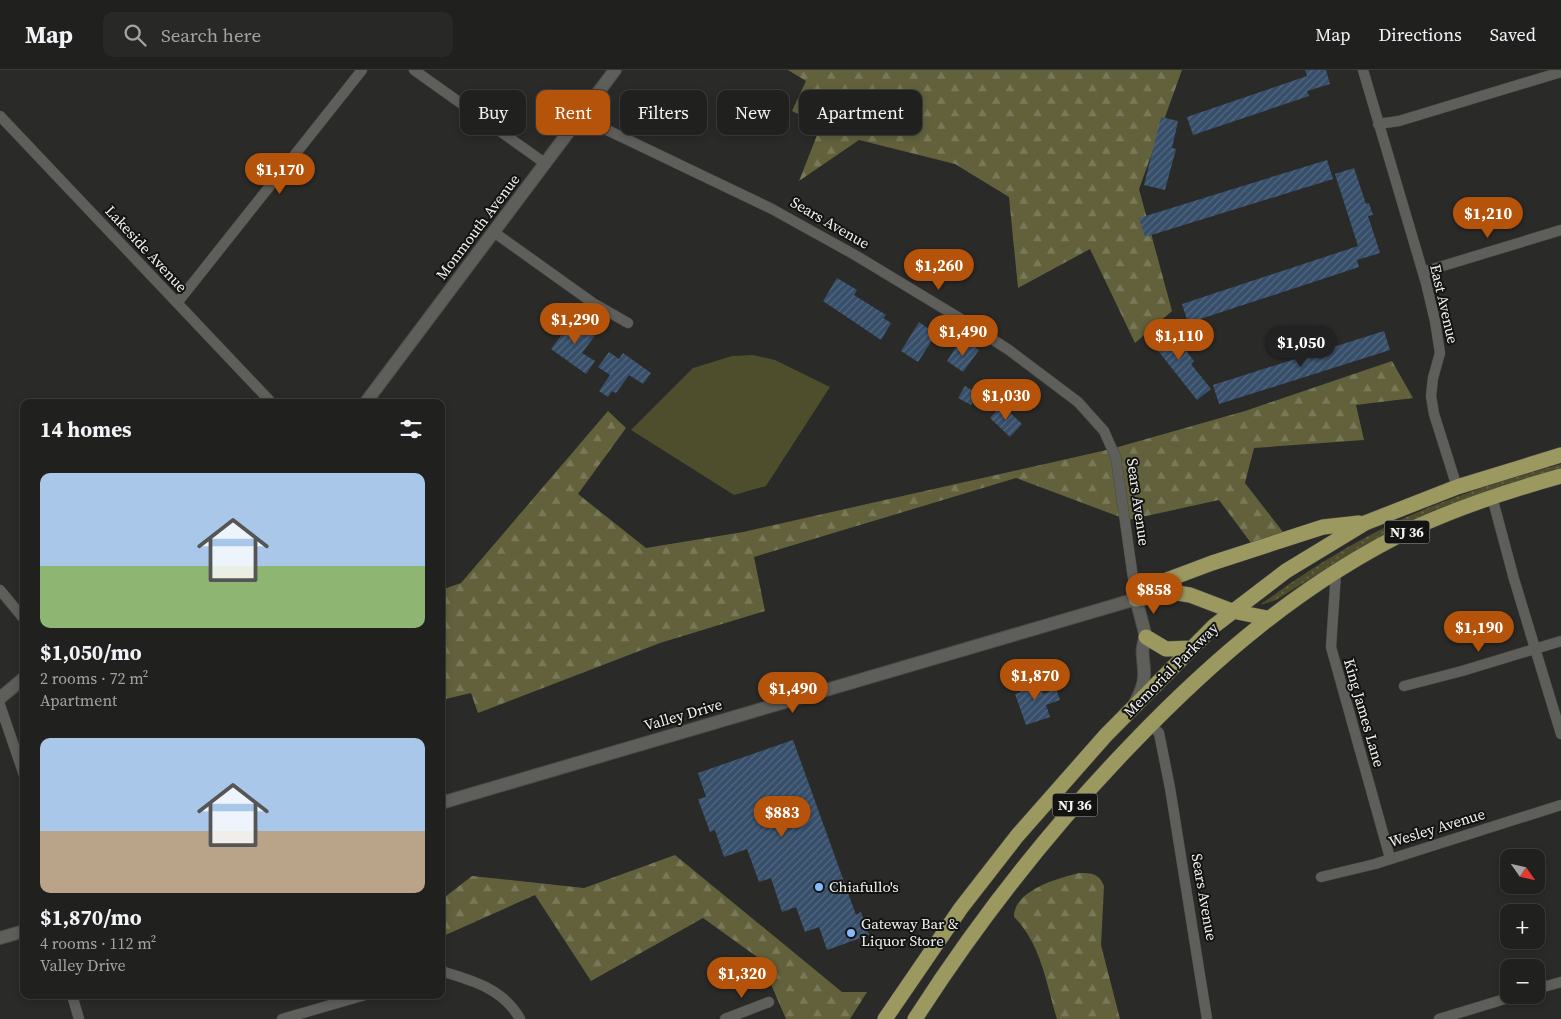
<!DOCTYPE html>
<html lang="en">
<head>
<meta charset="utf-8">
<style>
  :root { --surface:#20201e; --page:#282827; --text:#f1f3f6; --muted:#a2a3a4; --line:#3d3e3c; --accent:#b45309 }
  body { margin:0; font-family:"Source Serif 4",serif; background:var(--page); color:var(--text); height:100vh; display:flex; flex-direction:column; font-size:19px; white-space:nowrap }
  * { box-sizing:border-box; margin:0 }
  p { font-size:16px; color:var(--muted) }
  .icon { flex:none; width:28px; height:28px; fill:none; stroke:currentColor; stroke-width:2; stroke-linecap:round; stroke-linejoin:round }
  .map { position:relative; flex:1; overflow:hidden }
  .sheet { position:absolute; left:20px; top:329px; width:425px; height:600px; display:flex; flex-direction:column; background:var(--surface); border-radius:10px; box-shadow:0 2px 8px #0003,0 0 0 1px var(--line) }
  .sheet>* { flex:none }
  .top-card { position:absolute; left:460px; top:20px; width:475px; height:45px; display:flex; gap:10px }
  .needle { width:32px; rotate:124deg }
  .buttons { position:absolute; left:1500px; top:779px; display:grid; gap:10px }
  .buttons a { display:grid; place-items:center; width:45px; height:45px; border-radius:10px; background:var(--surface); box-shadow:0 2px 8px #0003,0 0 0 1px var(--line); font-size:25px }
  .price { position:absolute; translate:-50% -42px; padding:0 11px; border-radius:18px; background:var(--accent); color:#fff; font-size:16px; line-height:32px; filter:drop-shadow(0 1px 2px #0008) }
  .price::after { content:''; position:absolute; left:50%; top:30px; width:15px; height:11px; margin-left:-8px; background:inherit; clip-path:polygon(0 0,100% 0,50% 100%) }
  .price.selected { background:#222; color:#fff }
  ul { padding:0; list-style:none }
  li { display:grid; align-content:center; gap:10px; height:265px; padding:0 20px }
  li span { display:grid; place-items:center; height:155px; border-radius:10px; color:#555 }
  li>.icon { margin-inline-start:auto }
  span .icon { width:90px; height:90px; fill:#fffc; stroke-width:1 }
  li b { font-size:21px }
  h2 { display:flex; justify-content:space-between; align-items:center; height:60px; padding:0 20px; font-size:21px }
  .tag { padding:0 18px; border-radius:10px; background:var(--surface); box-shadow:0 2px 8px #0003,0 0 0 1px var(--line); font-size:18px; line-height:45px }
  .tag.selected { background:var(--accent); color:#fff }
  header { display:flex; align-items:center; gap:30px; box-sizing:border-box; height:70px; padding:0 25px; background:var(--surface); border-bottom:1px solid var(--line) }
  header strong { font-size:24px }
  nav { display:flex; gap:28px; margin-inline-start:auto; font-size:18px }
  .search { width:350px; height:45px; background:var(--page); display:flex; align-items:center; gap:12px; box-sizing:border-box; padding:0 18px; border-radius:10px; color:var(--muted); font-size:19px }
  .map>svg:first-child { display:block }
</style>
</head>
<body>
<header>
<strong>Map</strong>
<div class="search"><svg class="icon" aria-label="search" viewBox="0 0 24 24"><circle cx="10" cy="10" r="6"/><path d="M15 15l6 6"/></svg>Search here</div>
<nav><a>Map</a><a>Directions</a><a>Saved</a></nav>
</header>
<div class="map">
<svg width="1561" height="949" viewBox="0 0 1561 949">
  <defs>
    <pattern id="grass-dots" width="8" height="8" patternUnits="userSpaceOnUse" patternTransform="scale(1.25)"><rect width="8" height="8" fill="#4e4d2c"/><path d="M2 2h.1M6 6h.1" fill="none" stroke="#68674b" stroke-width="1.8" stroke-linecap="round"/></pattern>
    <pattern id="forest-firs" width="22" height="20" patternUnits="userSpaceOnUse" patternTransform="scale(1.25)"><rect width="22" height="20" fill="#62613c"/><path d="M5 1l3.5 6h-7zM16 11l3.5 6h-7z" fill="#797859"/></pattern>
    <pattern id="building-hatch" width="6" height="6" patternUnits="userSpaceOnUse" patternTransform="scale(1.25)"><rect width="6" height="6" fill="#374f6a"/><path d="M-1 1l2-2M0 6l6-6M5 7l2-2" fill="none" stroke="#546980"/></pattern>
  </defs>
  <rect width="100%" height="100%" fill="#2a2a28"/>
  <!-- grass -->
  <path fill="url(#grass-dots)" d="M1561,394V398L1490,420L1434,440L1355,481L1276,530L1260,535C1314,495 1372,460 1435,435C1476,419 1518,406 1561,394Z"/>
  <!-- forest -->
  <path fill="url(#forest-firs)" d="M788,0H1182L1139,119L1172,241L1135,273L1090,179L1018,218L1009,127L955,94L859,70L799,111L821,55L792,41L806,11Z
    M1392,291L1413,328L1356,335L1364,370L1254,378L1245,413L1283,462L1251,473L1219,430L1128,450L1016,408L754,487L765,541L660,573L478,643L471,623L441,630V520L461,513L608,341L626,358L578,424L646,478L743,462L1111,379L1245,341Z
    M675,785L842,922H867L850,949H786L760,889L703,848L591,911L535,825L441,867V830L472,806L584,818Z
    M1079,803C1091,803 1099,803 1104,816L1101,875L1120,949H1057C1046,913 1041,874 1014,847C1013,821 1058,808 1079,803Z"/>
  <!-- pitch -->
  <path fill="#4e4d2c" d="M753,285L775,290L830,317L766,416L734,425L631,360L693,298L732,286Z"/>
  <!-- building -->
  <path fill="url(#building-hatch)" d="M1305,0H1326L1330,14L1307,21L1309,26L1193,65L1187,47L1307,6Z
    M1161,47L1178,51L1172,78L1176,79L1165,120L1144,115Z
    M1327,90L1333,109L1145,167L1139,148Z
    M1354,98L1366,134L1369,133L1373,145L1368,146L1380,183L1357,190L1359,197L1188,253L1182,234L1358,176L1335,104Z
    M837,208L857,220L854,225L886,245L883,248L891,253L881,270L823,231Z
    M574,248L596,264L582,283L595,291L586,304L551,279Z
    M919,252L936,264L918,292L901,281Z
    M1165,254L1194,291L1191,294L1211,319L1197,330L1148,268Z
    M1384,261L1390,280L1219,334L1213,315Z
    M968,272L979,280L963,302L947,291L956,277L962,281Z
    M609,282L619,289L623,283L651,303L643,314L629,305L616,323L612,321L608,327L599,321L610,305L598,297Z
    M965,316L978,324L971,335L958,328Z
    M1002,335L1022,354L1010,367L990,348Z
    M1038,608L1043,624L1056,619L1060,630L1046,635L1050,647L1026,655L1015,624L1021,622L1018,615Z
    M793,670L856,845L861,842L869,865L827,880L819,857L805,862L796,837L782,842L771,808L759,812L747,779L724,787L715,760L710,762L698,729L706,727L698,703Z"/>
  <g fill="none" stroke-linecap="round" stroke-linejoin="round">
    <!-- minor casing -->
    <g stroke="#494947" stroke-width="11">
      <path id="minor" d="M414,0L546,94
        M1363,0L1426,213L1435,251L1440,283L1433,308L1431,326L1434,344L1457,417
        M0,46L271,332
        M582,48L772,139L855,185L956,246L1009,280L1078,332L1104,361L1116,388L1136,529
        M1378,54L1399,51L1561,2
        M495,163L593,233L628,253
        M1423,202L1561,160
        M177,233L362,0
        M1492,427L1514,509L1561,664
        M1336,502L1331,577L1390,788
        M0,520L24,549
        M1404,616L1462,601L1561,571
        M0,635L24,705
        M1151,655L1159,663L1170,718L1207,949
        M1321,807L1375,794L1561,735
        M441,898L444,902C475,911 504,920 520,949
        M1536,919L1561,912
        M72,925L79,949
        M282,949L365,925
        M725,949L769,932
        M1439,949L1518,925"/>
    </g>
    <!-- tertiary casing -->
    <g stroke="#494947" stroke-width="14">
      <path id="tertiary" d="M366,332L615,0
        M0,628L24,608
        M441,733L1136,529L1146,567C1139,581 1145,592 1144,606C1144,616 1140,624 1135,633
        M0,868L24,861"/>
    </g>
    <!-- trunk casing -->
    <g stroke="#494947" stroke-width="16">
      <path id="trunk" d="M1136,529L1148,517L1212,493L1323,457L1359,453
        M1136,529L1177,523L1190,525L1232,541L1267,548
        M1146,567L1166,579L1190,578
        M885,949L961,838L1017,766L1106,665L1214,556L1286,501L1365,453L1457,417L1561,385
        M915,949C978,851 1049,760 1130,676C1213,589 1304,511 1414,458C1461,436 1511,420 1561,406"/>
    </g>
    <!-- minor -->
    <use href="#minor" stroke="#5e5e5b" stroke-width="10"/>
    <!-- tertiary -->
    <use href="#tertiary" stroke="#5e5e5b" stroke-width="12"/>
    <!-- trunk -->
    <use href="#trunk" stroke="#9b9860" stroke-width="15"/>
  </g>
  <!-- markers -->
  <g fill="#85bbfb" stroke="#131312" stroke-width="2">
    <circle cx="819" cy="817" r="5"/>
    <circle cx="851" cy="863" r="5"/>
  </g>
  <g text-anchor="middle" stroke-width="4" stroke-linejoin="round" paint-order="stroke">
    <!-- shield labels -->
    <g fill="#131312" stroke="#afafae" stroke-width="1">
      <rect x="1384.5" y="450.5" width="45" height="23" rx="4"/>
      <rect x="1052.5" y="723.5" width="45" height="23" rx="4"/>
    </g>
    <g font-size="14" font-weight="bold" fill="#f2f2f1">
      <text x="1407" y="467">NJ 36</text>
      <text x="1075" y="740">NJ 36</text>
    </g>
    <!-- street labels -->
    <g font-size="15" fill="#f2f2f1" stroke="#131312">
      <text transform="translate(830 153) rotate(30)" y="5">Sears Avenue</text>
      <text transform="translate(478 157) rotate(-53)" y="5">Monmouth Avenue</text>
      <text transform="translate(146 179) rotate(47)" y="5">Lakeside Avenue</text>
      <text transform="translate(1444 234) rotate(77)" y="5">East Avenue</text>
      <text transform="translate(1138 432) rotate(82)" y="5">Sears Avenue</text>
      <text transform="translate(1171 600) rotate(-45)" y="5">Memorial Parkway</text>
      <text transform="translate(1364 643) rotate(74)" y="5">King James Lane</text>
      <text transform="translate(683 645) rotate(-16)" y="5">Valley Drive</text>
      <text transform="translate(1437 758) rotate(-17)" y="5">Wesley Avenue</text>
      <text transform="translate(1204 827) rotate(80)" y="5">Sears Avenue</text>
    </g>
    <!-- poi labels -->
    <g font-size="15" fill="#f2f2f1" stroke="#131312" text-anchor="start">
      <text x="829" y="822">Chiafullo's</text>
      <text x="861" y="859">Gateway Bar &amp;<tspan x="861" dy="17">Liquor Store</tspan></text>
    </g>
  </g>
</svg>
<div class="buttons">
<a><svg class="needle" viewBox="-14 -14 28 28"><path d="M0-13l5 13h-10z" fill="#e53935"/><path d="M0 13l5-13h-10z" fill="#a2a3a4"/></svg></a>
<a>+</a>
<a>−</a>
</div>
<b class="price" style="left:280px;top:125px">$1,170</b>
<b class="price" style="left:1488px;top:169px">$1,210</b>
<b class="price" style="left:939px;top:221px">$1,260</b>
<b class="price" style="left:575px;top:275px">$1,290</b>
<b class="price" style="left:963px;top:287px">$1,490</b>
<b class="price" style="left:1179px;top:291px">$1,110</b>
<b class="price selected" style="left:1301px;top:298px">$1,050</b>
<b class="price" style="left:1006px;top:351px">$1,030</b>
<b class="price" style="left:1154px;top:545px">$858</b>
<b class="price" style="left:1479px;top:583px">$1,190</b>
<b class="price" style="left:1035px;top:631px">$1,870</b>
<b class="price" style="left:793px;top:644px">$1,490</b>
<b class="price" style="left:782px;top:768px">$883</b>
<b class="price" style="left:742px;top:929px">$1,320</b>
<div class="top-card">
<a class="tag">Buy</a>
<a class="tag selected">Rent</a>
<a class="tag">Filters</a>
<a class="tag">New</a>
<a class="tag">Apartment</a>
</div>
<section class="sheet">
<h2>14 homes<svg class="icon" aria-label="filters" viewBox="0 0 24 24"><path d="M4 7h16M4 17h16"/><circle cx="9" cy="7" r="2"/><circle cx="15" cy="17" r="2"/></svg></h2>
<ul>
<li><span style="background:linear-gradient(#a9c7e8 60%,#8fb573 0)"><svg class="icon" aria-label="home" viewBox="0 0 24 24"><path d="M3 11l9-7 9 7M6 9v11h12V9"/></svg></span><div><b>$1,050/mo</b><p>2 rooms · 72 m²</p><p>Apartment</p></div></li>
<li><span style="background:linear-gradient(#a9c7e8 60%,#b9a48a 0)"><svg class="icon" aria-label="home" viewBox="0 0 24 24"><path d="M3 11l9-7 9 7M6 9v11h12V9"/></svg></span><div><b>$1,870/mo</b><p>4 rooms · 112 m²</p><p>Valley Drive</p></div></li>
</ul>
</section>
</div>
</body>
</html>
